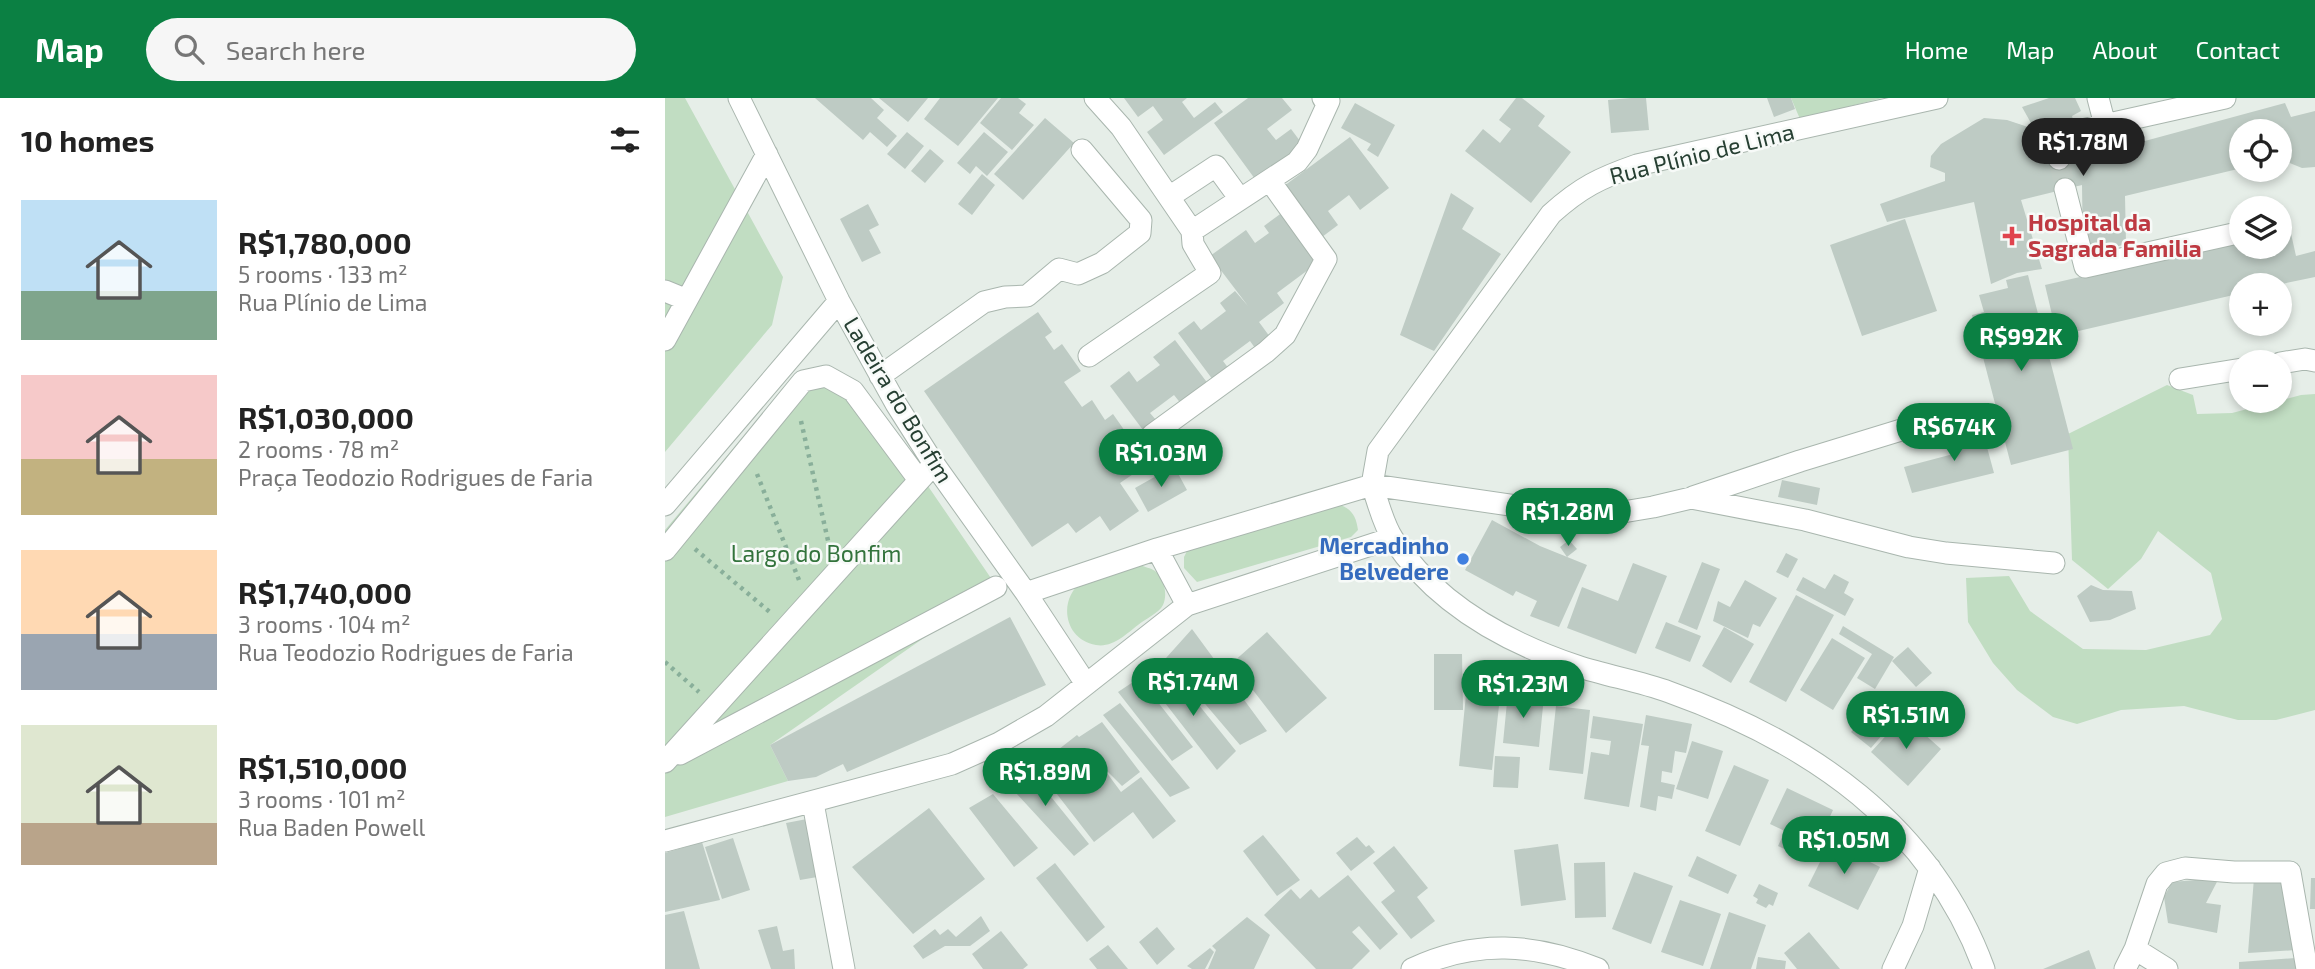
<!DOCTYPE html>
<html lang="en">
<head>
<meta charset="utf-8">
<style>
  :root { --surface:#fff; --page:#f6f6f6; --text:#222; --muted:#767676; --accent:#0b8043 }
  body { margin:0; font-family:"Exo 2",sans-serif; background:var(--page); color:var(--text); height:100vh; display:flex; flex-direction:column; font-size:26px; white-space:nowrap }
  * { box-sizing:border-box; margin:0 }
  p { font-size:23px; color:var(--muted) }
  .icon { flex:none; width:38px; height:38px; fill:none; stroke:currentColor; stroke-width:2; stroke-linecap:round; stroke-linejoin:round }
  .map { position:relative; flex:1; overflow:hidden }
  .side { display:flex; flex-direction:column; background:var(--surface); width:665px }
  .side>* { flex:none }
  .buttons { position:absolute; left:1564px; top:21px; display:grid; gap:14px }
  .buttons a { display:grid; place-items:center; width:63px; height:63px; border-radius:50%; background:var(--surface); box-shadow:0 4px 10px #0003; font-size:35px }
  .price { position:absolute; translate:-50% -60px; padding:0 16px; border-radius:24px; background:var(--accent); color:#fff; font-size:23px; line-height:46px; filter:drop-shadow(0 2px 4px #0008) }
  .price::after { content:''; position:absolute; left:50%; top:42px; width:21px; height:16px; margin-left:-10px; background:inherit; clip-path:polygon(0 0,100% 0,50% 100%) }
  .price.active { background:#222; color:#fff }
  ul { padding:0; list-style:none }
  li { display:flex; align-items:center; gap:21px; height:175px; padding:0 21px }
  li span { display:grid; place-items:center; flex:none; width:196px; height:140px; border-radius:0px; color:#555 }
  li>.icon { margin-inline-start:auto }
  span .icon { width:84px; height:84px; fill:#fffc; stroke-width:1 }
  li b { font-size:30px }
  h2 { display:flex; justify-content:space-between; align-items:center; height:84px; padding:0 21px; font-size:30px }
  header { display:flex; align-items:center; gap:42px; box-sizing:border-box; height:98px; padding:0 35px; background:var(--accent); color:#fff }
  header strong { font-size:33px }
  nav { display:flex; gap:38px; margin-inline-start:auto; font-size:24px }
  .search { width:490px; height:63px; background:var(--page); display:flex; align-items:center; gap:18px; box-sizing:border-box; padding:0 24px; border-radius:38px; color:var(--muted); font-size:26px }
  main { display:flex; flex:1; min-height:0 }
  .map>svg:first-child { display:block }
</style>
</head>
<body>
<header>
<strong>Map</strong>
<div class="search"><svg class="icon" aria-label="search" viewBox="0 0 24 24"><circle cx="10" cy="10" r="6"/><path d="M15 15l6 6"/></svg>Search here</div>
<nav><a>Home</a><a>Map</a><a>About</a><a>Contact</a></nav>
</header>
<main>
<section class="side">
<h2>10 homes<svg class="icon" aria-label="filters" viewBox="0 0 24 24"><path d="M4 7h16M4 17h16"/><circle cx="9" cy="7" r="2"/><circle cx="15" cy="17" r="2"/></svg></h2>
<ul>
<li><span style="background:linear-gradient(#bfe0f5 65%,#7fa58c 0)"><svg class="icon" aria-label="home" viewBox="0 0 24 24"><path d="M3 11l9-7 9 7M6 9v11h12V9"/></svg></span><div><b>R$1,780,000</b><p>5 rooms · 133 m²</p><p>Rua Plínio de Lima</p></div></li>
<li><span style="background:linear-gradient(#f6c9c9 60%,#c2b280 0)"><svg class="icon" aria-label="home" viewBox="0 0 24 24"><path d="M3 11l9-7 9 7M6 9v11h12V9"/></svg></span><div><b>R$1,030,000</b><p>2 rooms · 78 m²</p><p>Praça Teodozio Rodrigues de Faria</p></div></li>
<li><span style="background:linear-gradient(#ffd9b3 60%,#9aa5b1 0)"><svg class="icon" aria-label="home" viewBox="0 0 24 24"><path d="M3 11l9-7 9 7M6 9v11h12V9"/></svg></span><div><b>R$1,740,000</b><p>3 rooms · 104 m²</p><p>Rua Teodozio Rodrigues de Faria</p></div></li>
<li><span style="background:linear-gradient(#dfe7d0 70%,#b9a48a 0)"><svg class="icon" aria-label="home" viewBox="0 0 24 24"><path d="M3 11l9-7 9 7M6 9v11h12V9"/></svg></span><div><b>R$1,510,000</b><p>3 rooms · 101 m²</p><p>Rua Baden Powell</p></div></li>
</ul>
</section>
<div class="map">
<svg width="1650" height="871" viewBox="0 0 1650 871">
  <rect width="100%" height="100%" fill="#e6eee8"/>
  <!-- green -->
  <path fill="#c1ddc2" d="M0,0H20L118,179L107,227L0,354Z
    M1126,0H1217L1135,21Z
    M129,278L200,296L332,489L105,647L123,683L0,719V432Z
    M1502,287L1528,297L1532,316L1567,315L1636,297L1650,296V612L1611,622H1573L1519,608L1456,612L1412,626L1388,619L1352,592L1328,565L1303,524L1301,480L1344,478L1365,513L1418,551L1481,552L1545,537L1557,521L1546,475L1493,433L1476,461L1443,491L1407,462L1403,336Z
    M673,406C687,411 691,418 693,432L686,439L532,484L519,470V459L524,449Z
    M475,467C479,469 486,470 490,473C499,480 503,496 498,507C494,515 480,521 473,527C461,536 448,550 431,547C399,542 392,501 418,483C427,476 462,470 475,467Z"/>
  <!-- building -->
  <path fill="#becbc4" d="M150,0H206L219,12L212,20L232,38L222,49L205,34L198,42Z
    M214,0H263L243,24Z
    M275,0H333L293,48L259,21Z
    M336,0H353L361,6L354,15L369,27L347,52L315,25Z
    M459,0H522L517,4L529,20L550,4L558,14L499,57L482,34L498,22L488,8L473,19Z
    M583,0H617L627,12L602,31L611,42L626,31L638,47L590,81L549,25Z
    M851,0H857L880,18L873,28L906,54L866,105L800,53L818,31L835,45L846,31L834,22Z
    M966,0H981L984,32L946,35L943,2Z
    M1102,0H1126L1130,11L1109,19Z
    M1384,0H1410L1416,13L1407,18L1410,29L1372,36L1357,9Z
    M690,5L730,27L713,59L702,52L706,46L676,30Z
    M1620,5L1626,19L1650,13V69L1637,70L1615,61V33H1577V70L1460,98L1461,146L1418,158L1417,87L1356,102L1377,171L1352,175L1326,186L1309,104L1222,124L1215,106L1280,83V75L1265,69L1266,58L1276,46L1319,20L1342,22L1363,29L1380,43L1369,55L1373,65L1415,57L1416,49L1445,43L1454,50Z
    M380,20L409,45L358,102L329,76Z
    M242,34L259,48L240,71L222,56Z
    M319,34L343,54L322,78L311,68L305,76L292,65Z
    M685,39L724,90L695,112L684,97L663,113L673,127L653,142L615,91Z
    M265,51L279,63L260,85L246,73Z
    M317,76L330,87L307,117L293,106Z
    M786,95L809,110L797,131L836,156L769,253L735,237Z
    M203,106L214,127L204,132L216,155L197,164L175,121Z
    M618,114L655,163L612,195L619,205L594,224L605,239L590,250L585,243L558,263L564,271L548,282L513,235L529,223L536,232L561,213L555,205L570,193L583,208L545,158L581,132L590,145L604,135L599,128Z
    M1240,121L1272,213L1197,238L1165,147Z
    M1625,131L1631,158L1650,153V179L1612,187H1577V195L1392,238L1380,187L1577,142V149H1615V133Z
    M1363,177L1408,351L1346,367L1307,217L1319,214L1314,197L1343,190L1341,182Z
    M373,214L387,234L380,239L389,252L397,246L416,273L399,284L417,309L427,302L440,322L448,316L483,366L455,385L474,413L445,433L435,418L411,435L403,425L367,449L259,293Z
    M510,242L544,287L517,307L509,297L485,315L491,322L478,332L445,288L464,273L472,284L495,267L488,259Z
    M1316,327L1329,375L1247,395L1239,369L1292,355L1287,334Z
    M509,368L522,392L483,414L470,390Z
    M1117,382L1155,390L1152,407L1113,399Z
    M827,422L875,448L922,467L894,529L865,518L872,503L851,493L848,498L800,472Z
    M904,442L912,451L902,459L895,449Z
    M1121,455L1133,461L1123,480L1111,474Z
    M1037,464L1055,471L1032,532L1013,524Z
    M968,465L1002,478L971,556L902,530L917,489L953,503Z
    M1169,476L1184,484L1179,495L1189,501L1180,518L1131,492L1138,479L1160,491Z
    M1080,482L1112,500L1095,529L1088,526L1083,540L1048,523L1053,503L1065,509Z
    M1426,487L1438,492L1467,493L1471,511L1445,522L1425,524L1412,498Z
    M1131,497L1169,517L1121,604L1084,584Z
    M345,519L381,587L182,674L178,666L151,679L123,683L105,647Z
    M1001,524L1036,538L1025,564L990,550Z
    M1178,528L1229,559L1210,591L1192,580L1207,556L1174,536Z
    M1059,529L1089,546L1066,585L1037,568Z
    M527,531L602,633L575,647L501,560Z
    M602,534L662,600L621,635L567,565Z
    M1167,540L1200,560L1168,612L1135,592Z
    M1243,549L1267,575L1251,589L1227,563Z
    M769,556H797L798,612H769Z
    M504,570L571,653L552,672L483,583Z
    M803,576L837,580L827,672L794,668Z
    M474,580L528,649L507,663L453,594Z
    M843,594L879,598L874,649L838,645Z
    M1216,599L1236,615L1206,650L1186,634Z
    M455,605L525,690L505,699L438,617Z
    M891,608L925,612L918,676L884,672Z
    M981,617L1027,626L1021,655L1010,653L1007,675L997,673L996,684L1010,687L1007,701L993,698L991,713L975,709L984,648L976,647Z
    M928,618L978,626L964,709L919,701L926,654L944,657L946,643L925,640Z
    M1239,618L1276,651L1243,688L1206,654Z
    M437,624L475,674L457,688L436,667L456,694L476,679L511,723L488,741L468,714L429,744L371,669L412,637L414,639Z
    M1027,643L1058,653L1043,701L1011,691Z
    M830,658L855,659L853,690L828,689Z
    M358,664L424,746L409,758L338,681Z
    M1069,667L1104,682L1075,748L1040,733Z
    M1122,690L1168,712L1144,763L1113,748L1120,733L1105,726Z
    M328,696L373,750L349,769L304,710Z
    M264,710L320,781L248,836L187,769Z
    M142,721L158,778L135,782L121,725Z
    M598,737L635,782L612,798L578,753Z
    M692,739L701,749L704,747L710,754L686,773L671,755Z
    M68,740L85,792L57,801L40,749Z
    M37,744L55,802L0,814V755Z
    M1165,744L1215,769L1193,812L1143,788Z
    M893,746L901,802L856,808L849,752Z
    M729,748L763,790L752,799L770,823L746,841L716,804L730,793L708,765Z
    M1032,758L1072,777L1063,796L1023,778Z
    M940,764L941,819L910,820L909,765Z
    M390,765L440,829L422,844L371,780Z
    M969,774L1008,788L986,846L947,831Z
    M683,777L733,836L715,852L694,828L687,834L705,853L687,871H651L599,817L626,791L635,801L646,791L654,800Z
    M1554,780L1541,805L1556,807L1552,835L1503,825L1499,799L1507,784Z
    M1589,780L1620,785L1631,852L1583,855Z
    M1646,780H1650V811H1645Z
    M1094,786L1113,795L1108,808L1104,806L1101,810L1091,805L1093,801L1088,798Z
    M1015,802L1056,816L1038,868L996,854Z
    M19,813L35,871H0V817Z
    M1064,814L1101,827L1086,871H1045Z
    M316,818L325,833L305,848H280L258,861L248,848L270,831L275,837L283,831L291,839Z
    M582,819L605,837L589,871H543L551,852L547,848Z
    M112,828L118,853L129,851L130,871H106L93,832Z
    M492,829L510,851L492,867L474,844Z
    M336,833L363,867L358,871H318L307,856Z
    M1144,834L1175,871H1132L1119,855Z
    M443,847L463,871H432L424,861Z
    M545,850L549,854L540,871H527L522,868Z
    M1424,852L1431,871H1378Z
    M1093,859L1121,863L1120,871H1091Z
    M1630,860L1631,871H1574V864Z"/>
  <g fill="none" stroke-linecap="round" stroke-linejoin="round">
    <!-- minor-tunnel -->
    <path stroke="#c0cbc4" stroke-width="21" stroke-dasharray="21 10" stroke-linecap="butt" d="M1394,61L1400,91"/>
    <!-- minor casing -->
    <g stroke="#a9b6ae" stroke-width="23">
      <path id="minor" d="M74,0L174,203L231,306L269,366L361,495L421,586
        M430,0L456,29L527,133
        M1433,0L1440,27
        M1394,61L1390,38L1560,0
        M1400,91L1420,169L1577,134
        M504,99L551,68L575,101
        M0,193L22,202
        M0,242L102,56
        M424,258L545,175L528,146L527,133L632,64L642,51L664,3L658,0
        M1615,265L1640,261L1650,263
        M215,278L319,204L340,199L362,198L394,171L413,176L437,165L475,135L476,122L417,52
        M1515,281L1577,271
        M487,337L601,254L620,237L661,161L605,83
        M707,387C713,404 718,426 728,441C771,506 840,544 912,568C942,578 974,583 1004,594C1144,644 1266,726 1319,871
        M707,387L713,353L886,116C916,89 935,80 972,67L1272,0
        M1028,399L1135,363L1259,325
        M0,407L174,203
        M492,451L522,507
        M0,452L138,283L161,278L188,293L254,382
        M361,495L492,451L707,387L872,411L952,415L988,409L1026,400L1140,422L1244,449L1281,455L1389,465
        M15,656L331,489
        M0,664L269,366
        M148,705L179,871
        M0,743L287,666L334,645L381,618L522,507L727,440
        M1470,851L1502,871
        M747,871C810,841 870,845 933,871
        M1228,871L1248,828L1265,770
        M1460,871L1470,851L1492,786L1501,775L1520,770L1569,774H1625L1642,871"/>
    </g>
    <!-- path -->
    <path stroke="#89af9a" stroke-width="4.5" stroke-dasharray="3.5 5" stroke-linecap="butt" d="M136,323L164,447
      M92,376L134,482
      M30,451L106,515
      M0,564L34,594"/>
    <!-- minor -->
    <use href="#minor" stroke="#fff" stroke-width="21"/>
  </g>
  <!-- markers -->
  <path fill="#e0444e" stroke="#f7faf8" stroke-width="2.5" d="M1343.5 127.5h7v7h7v7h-7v7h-7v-7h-7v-7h7z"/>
  <circle fill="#3f7fe0" stroke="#f7faf8" stroke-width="2.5" cx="798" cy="461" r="7"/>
  <g text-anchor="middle" stroke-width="5" stroke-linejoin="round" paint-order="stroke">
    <!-- street labels -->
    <g font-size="23" fill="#263f32" stroke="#f7faf8">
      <text transform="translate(1037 56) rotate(-14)" y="8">Rua Plínio de Lima</text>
      <text transform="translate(233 302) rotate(59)" y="8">Ladeira do Bonfim</text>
    </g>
    <!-- health labels -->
    <g font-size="23" font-weight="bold" fill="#be3a42" stroke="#f7faf8" text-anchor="start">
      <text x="1363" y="133">Hospital da<tspan x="1363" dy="26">Sagrada Familia</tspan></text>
    </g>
    <!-- shop labels -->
    <g font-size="23" font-weight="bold" fill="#366cbe" stroke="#f7faf8" text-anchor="end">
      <text x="784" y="456">Mercadinho<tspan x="784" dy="26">Belvedere</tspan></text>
    </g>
    <!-- park labels -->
    <g font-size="23" fill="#33733c" stroke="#f7faf8">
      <text x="151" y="464">Largo do Bonfim</text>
    </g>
  </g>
</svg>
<div class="buttons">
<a><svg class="icon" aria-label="locate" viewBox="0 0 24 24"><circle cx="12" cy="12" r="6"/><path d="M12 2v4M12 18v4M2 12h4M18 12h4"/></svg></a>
<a><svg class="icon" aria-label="layers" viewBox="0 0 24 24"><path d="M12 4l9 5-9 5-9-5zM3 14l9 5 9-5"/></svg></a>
<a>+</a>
<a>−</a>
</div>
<b class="price active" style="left:1418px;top:80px">R$1.78M</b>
<b class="price" style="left:1356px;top:275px">R$992K</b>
<b class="price" style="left:1289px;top:365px">R$674K</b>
<b class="price" style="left:496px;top:391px">R$1.03M</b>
<b class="price" style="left:903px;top:450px">R$1.28M</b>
<b class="price" style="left:528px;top:620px">R$1.74M</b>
<b class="price" style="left:858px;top:622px">R$1.23M</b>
<b class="price" style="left:1241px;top:653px">R$1.51M</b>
<b class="price" style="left:380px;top:710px">R$1.89M</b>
<b class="price" style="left:1179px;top:778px">R$1.05M</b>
</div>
</main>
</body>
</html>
